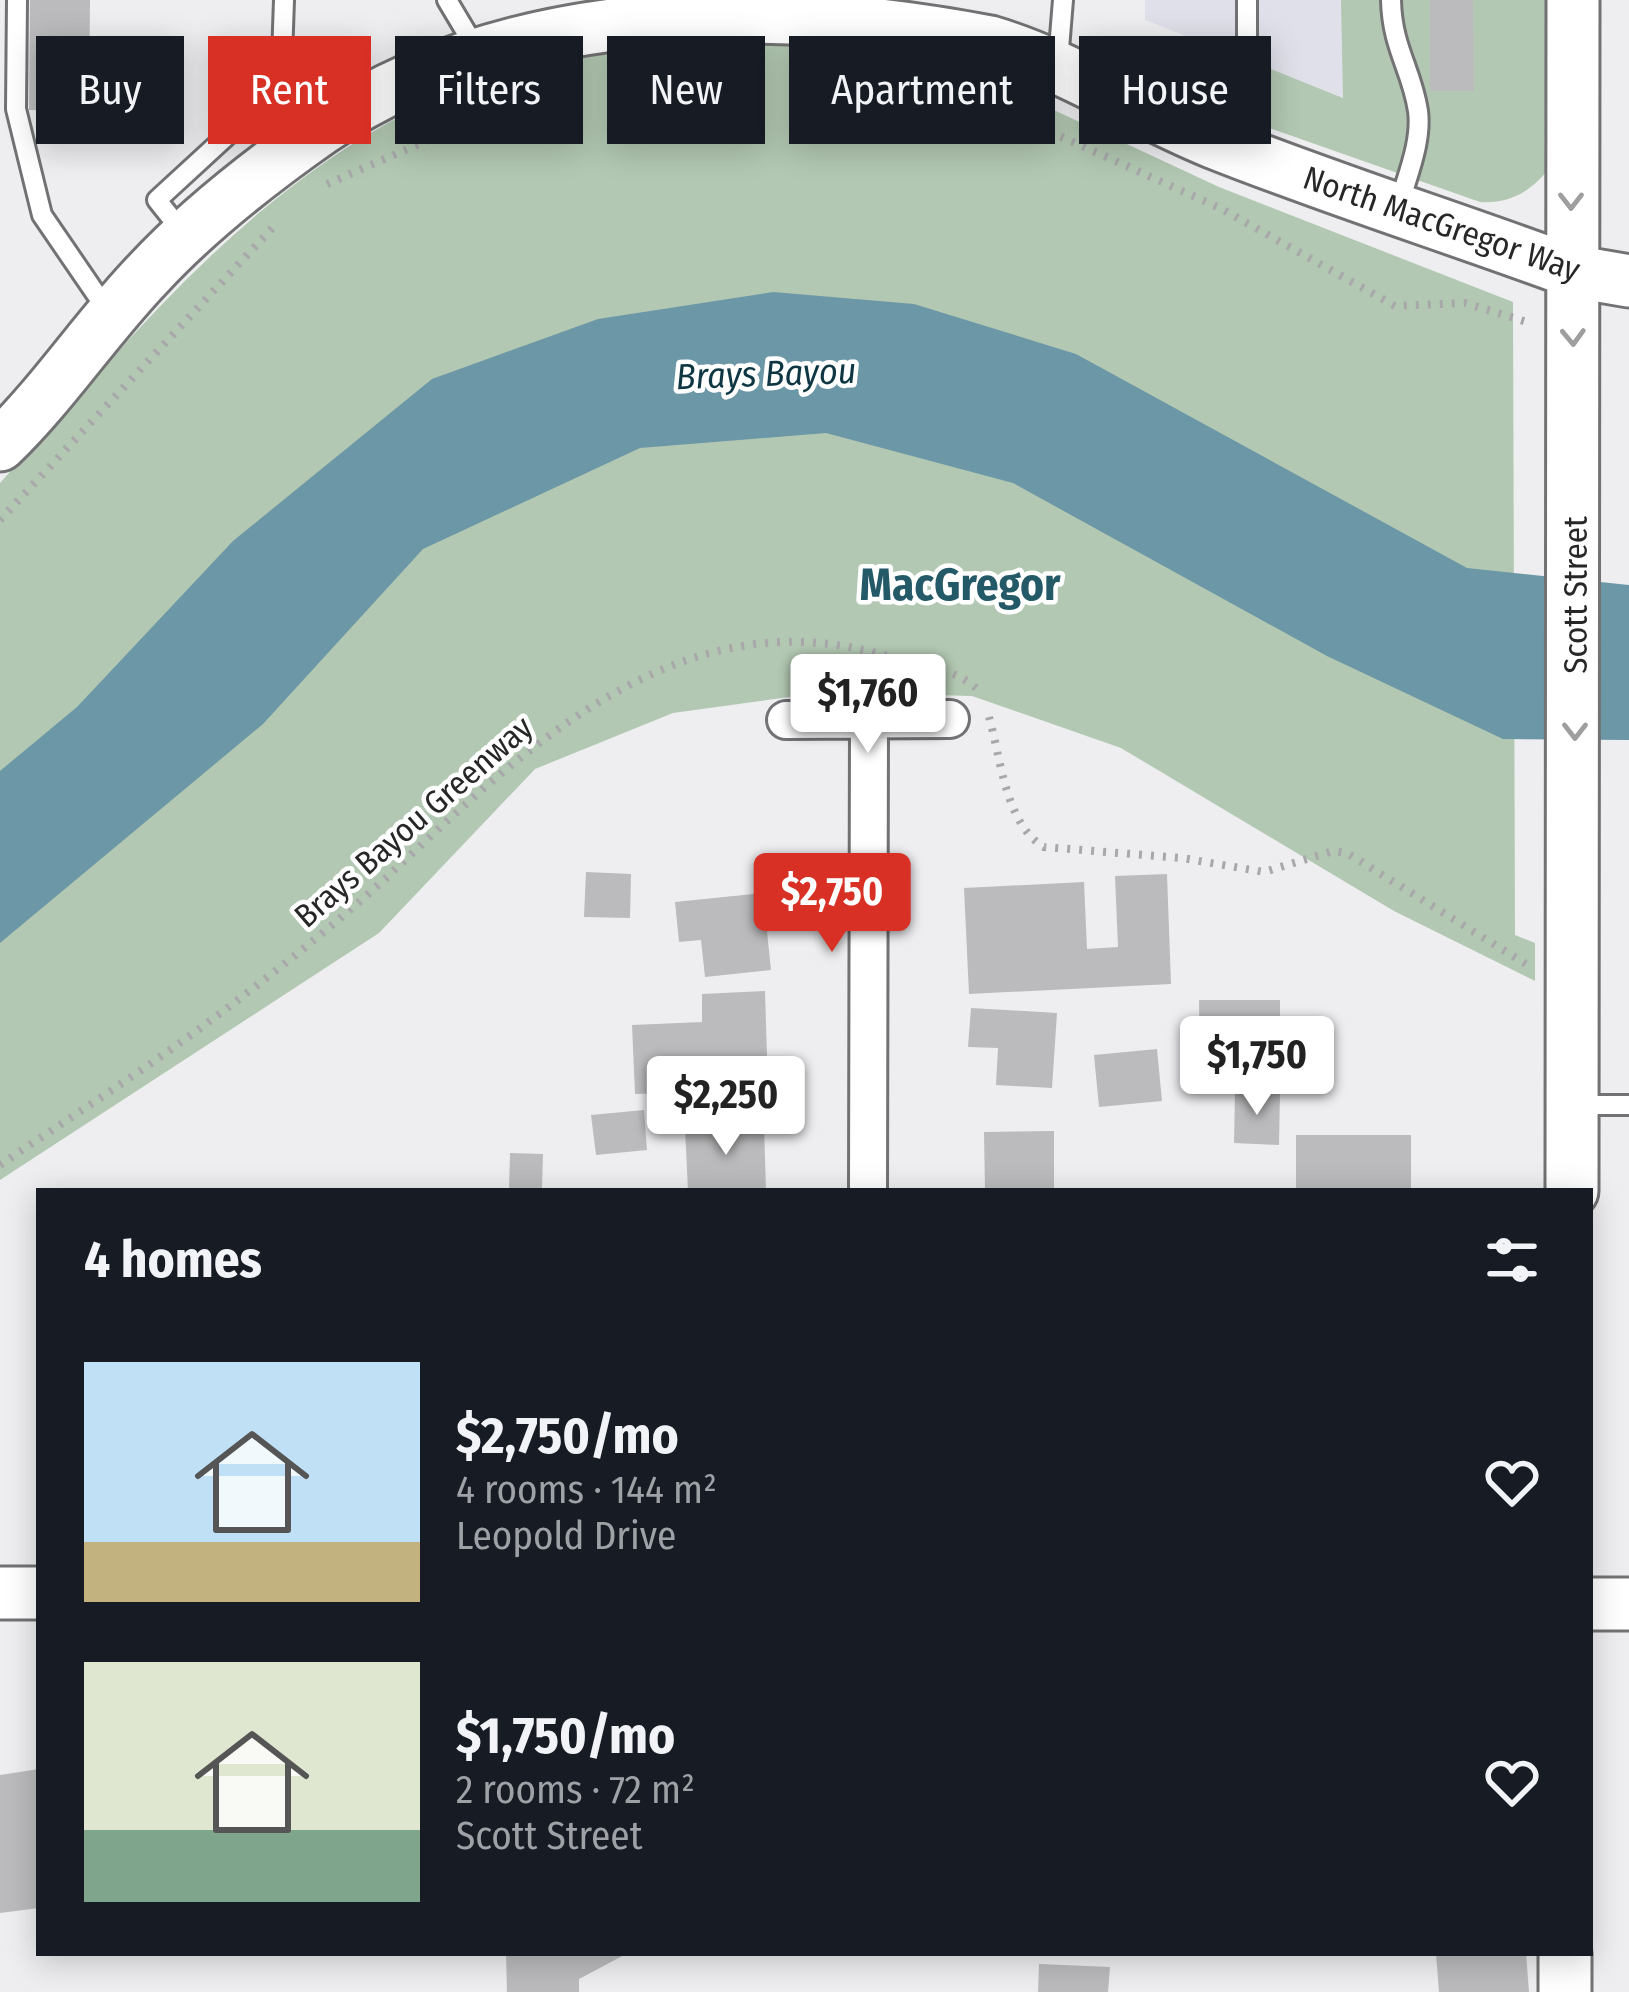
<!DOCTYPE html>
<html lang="en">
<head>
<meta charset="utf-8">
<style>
  :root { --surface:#171b24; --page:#242831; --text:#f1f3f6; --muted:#9ea1a6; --accent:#d93025 }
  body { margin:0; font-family:"Fira Sans Condensed",sans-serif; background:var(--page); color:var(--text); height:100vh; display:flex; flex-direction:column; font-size:45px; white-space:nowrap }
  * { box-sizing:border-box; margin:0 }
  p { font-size:39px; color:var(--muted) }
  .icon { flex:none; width:66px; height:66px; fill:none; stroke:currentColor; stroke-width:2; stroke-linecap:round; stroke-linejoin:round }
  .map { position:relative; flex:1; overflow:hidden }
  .drawer { position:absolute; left:36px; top:1188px; width:1557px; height:768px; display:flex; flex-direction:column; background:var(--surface); border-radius:0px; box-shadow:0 6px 30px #0003 }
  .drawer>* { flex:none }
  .top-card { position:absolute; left:36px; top:36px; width:1557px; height:108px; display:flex; gap:24px }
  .price { position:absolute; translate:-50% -102px; padding:0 27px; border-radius:12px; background:#fff; color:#222; font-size:39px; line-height:78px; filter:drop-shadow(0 3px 6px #0008) }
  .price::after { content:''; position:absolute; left:50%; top:72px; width:36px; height:27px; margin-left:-18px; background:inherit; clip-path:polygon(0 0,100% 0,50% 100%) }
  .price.selected { background:var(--accent); color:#fff }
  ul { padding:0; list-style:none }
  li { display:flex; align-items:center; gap:36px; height:300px; padding:0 48px }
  li span { display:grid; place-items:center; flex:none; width:336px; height:240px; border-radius:0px; color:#555 }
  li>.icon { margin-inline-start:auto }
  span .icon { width:144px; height:144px; fill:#fffc; stroke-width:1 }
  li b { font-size:51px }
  h2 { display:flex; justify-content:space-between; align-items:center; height:144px; padding:0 48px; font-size:51px }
  .chip { padding:0 42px; border-radius:0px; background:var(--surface); box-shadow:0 6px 30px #0003; font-size:42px; line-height:108px }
  .chip.selected { background:var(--accent); color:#fff }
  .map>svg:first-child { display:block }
</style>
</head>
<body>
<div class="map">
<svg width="1629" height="1992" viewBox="0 0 1629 1992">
  <rect width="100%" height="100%" fill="#eeeef1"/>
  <!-- built -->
  <path fill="#e0e0ea" d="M1145,0H1342L1344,98L1145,20Z"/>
  <!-- green -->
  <path fill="#b2c8b2" d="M1341,0H1551V166C1533,190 1511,204 1480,202L1255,123L1271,69L1343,98Z
    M681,41H806L891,57L1056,111L1219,187L1513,302L1515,935L1535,943V981L1394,911L1121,748L972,696L825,692L673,713L535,769L379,933L0,1180V483C124,346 241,197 409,112C492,69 590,57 681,41Z"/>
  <!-- water -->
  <path fill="#6c97a6" d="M773,292L914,304L1076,354L1467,568L1629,585V740L1503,739L1327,656L1013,483L826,433L640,448L423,549L263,724L0,943V771L77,707L233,541L432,379L598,319Z"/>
  <!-- building -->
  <path fill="#bbbbbd" d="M30,0H90L89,111L29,110Z
    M1430,0H1473L1474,91H1430Z
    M586,872L631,874L630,918L584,917Z
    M1167,874L1171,984L969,994L964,888L1084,882L1087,949L1118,947L1115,876Z
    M763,893L771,970L705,977L701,940L679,942L675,902Z
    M765,991L768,1089L635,1094L632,1025L702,1022V994Z
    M1199,1000H1280V1061L1200,1062Z
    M971,1008L1057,1013L1052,1088L996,1085L998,1048L968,1047Z
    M1157,1049L1162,1101L1099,1107L1094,1055Z
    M1235,1092L1280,1093L1279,1145L1234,1143Z
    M644,1110L647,1150L596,1155L591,1115Z
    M764,1124L766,1191H688L685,1127Z
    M1054,1131V1191H985L984,1132Z
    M1296,1135H1411V1191H1296Z
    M510,1153L543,1154L542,1191H509Z
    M39,1769V1908L0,1913V1775Z
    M506,1953H628L579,1979V1992H507Z
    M1436,1953H1526L1529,1992H1439Z
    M1039,1964L1110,1967L1108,1992H1038Z"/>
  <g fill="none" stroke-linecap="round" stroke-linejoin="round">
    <!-- lane casing -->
    <g stroke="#727274" stroke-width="24">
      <path id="lane" d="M17,0L16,109L42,215L109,313
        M284,0L281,86L303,134
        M447,0L475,47
        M1391,0C1392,48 1412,70 1418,111C1422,142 1407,176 1399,205
        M1058,61L1063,0
        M1214,137L1247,43V0
        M184,234L157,200L281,86
        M1578,1105H1629"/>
    </g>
    <!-- street casing -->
    <g stroke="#727274" stroke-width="42">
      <path id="street" d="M786,720L950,719
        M868,1191L869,720"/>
    </g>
    <!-- secondary casing -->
    <g stroke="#727274" stroke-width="57">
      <path id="secondary" d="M0,445C54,393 96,328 148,274C198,220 261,171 321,129C512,0 771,0 990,42C1067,65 1139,112 1213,142C1331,189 1452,227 1571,271L1629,281
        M1572,1191L1573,0
        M0,1593H39
        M1590,1604H1629
        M1565,1992V1953"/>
    </g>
    <!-- path -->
    <path stroke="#a8a8aa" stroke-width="8" stroke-dasharray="3 9" stroke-linecap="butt" d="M916,79L966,94L1220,208L1395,306L1465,303L1530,323
      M327,184L555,85
      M0,520L277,223
      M989,717C1001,758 1005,824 1044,847L1182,858L1264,872L1333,851L1347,853L1529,966
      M0,1165C80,1111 163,1058 239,999C289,961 340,920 386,878C522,751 676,597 880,654C911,663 958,667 980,692"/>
    <!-- lane -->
    <use href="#lane" stroke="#fff" stroke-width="18"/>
    <!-- street -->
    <use href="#street" stroke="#fff" stroke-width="36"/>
    <!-- secondary -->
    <use href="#secondary" stroke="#fff" stroke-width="51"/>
  </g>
  <!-- one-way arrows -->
  <defs><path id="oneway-chevron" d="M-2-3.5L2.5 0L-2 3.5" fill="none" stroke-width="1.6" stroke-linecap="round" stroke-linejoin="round" transform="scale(3)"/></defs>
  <g stroke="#9e9e9e">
    <use href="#oneway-chevron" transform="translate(1571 201) rotate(90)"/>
    <use href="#oneway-chevron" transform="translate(1573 337) rotate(88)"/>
    <use href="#oneway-chevron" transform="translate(1575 731) rotate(90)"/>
  </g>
  <g text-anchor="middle" stroke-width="9" stroke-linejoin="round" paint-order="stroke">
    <!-- street labels -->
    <g font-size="33" fill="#272728" stroke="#fff">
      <text transform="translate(1442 223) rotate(19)" y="12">North MacGregor Way</text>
      <text transform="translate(1575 595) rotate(-90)" y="12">Scott Street</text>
      <text transform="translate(413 821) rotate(-41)" y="12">Brays Bayou Greenway</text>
    </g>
    <!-- water labels -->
    <g font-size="36" font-style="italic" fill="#0e3743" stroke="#fff">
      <text transform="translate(766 373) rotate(-2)" y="13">Brays Bayou</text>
    </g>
    <!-- district labels -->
    <g font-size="45" font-weight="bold" fill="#245a67" stroke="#fff">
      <text x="960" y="600">MacGregor</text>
    </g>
  </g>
</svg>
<b class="price" style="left:868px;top:756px">$1,760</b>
<b class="price selected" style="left:832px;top:955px">$2,750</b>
<b class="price" style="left:1257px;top:1118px">$1,750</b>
<b class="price" style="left:726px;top:1158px">$2,250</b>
<div class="top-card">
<a class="chip">Buy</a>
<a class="chip selected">Rent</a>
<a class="chip">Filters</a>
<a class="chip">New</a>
<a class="chip">Apartment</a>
<a class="chip">House</a>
</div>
<section class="drawer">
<h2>4 homes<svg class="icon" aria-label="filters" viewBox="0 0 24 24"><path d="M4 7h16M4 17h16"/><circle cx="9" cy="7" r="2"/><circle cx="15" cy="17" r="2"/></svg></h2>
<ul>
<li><span style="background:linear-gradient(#bfe0f5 75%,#c2b280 0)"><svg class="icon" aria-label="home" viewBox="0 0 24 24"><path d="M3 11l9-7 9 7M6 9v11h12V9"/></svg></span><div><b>$2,750/mo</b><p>4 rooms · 144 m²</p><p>Leopold Drive</p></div><svg class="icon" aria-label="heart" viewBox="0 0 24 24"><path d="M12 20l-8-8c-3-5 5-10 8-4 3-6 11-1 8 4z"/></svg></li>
<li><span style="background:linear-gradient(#dfe7d0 70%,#7fa58c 0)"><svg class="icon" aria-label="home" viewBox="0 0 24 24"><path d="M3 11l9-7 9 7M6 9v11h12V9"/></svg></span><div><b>$1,750/mo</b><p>2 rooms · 72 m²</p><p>Scott Street</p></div><svg class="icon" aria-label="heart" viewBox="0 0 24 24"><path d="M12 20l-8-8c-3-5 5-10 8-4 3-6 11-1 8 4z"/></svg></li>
</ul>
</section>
</div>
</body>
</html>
